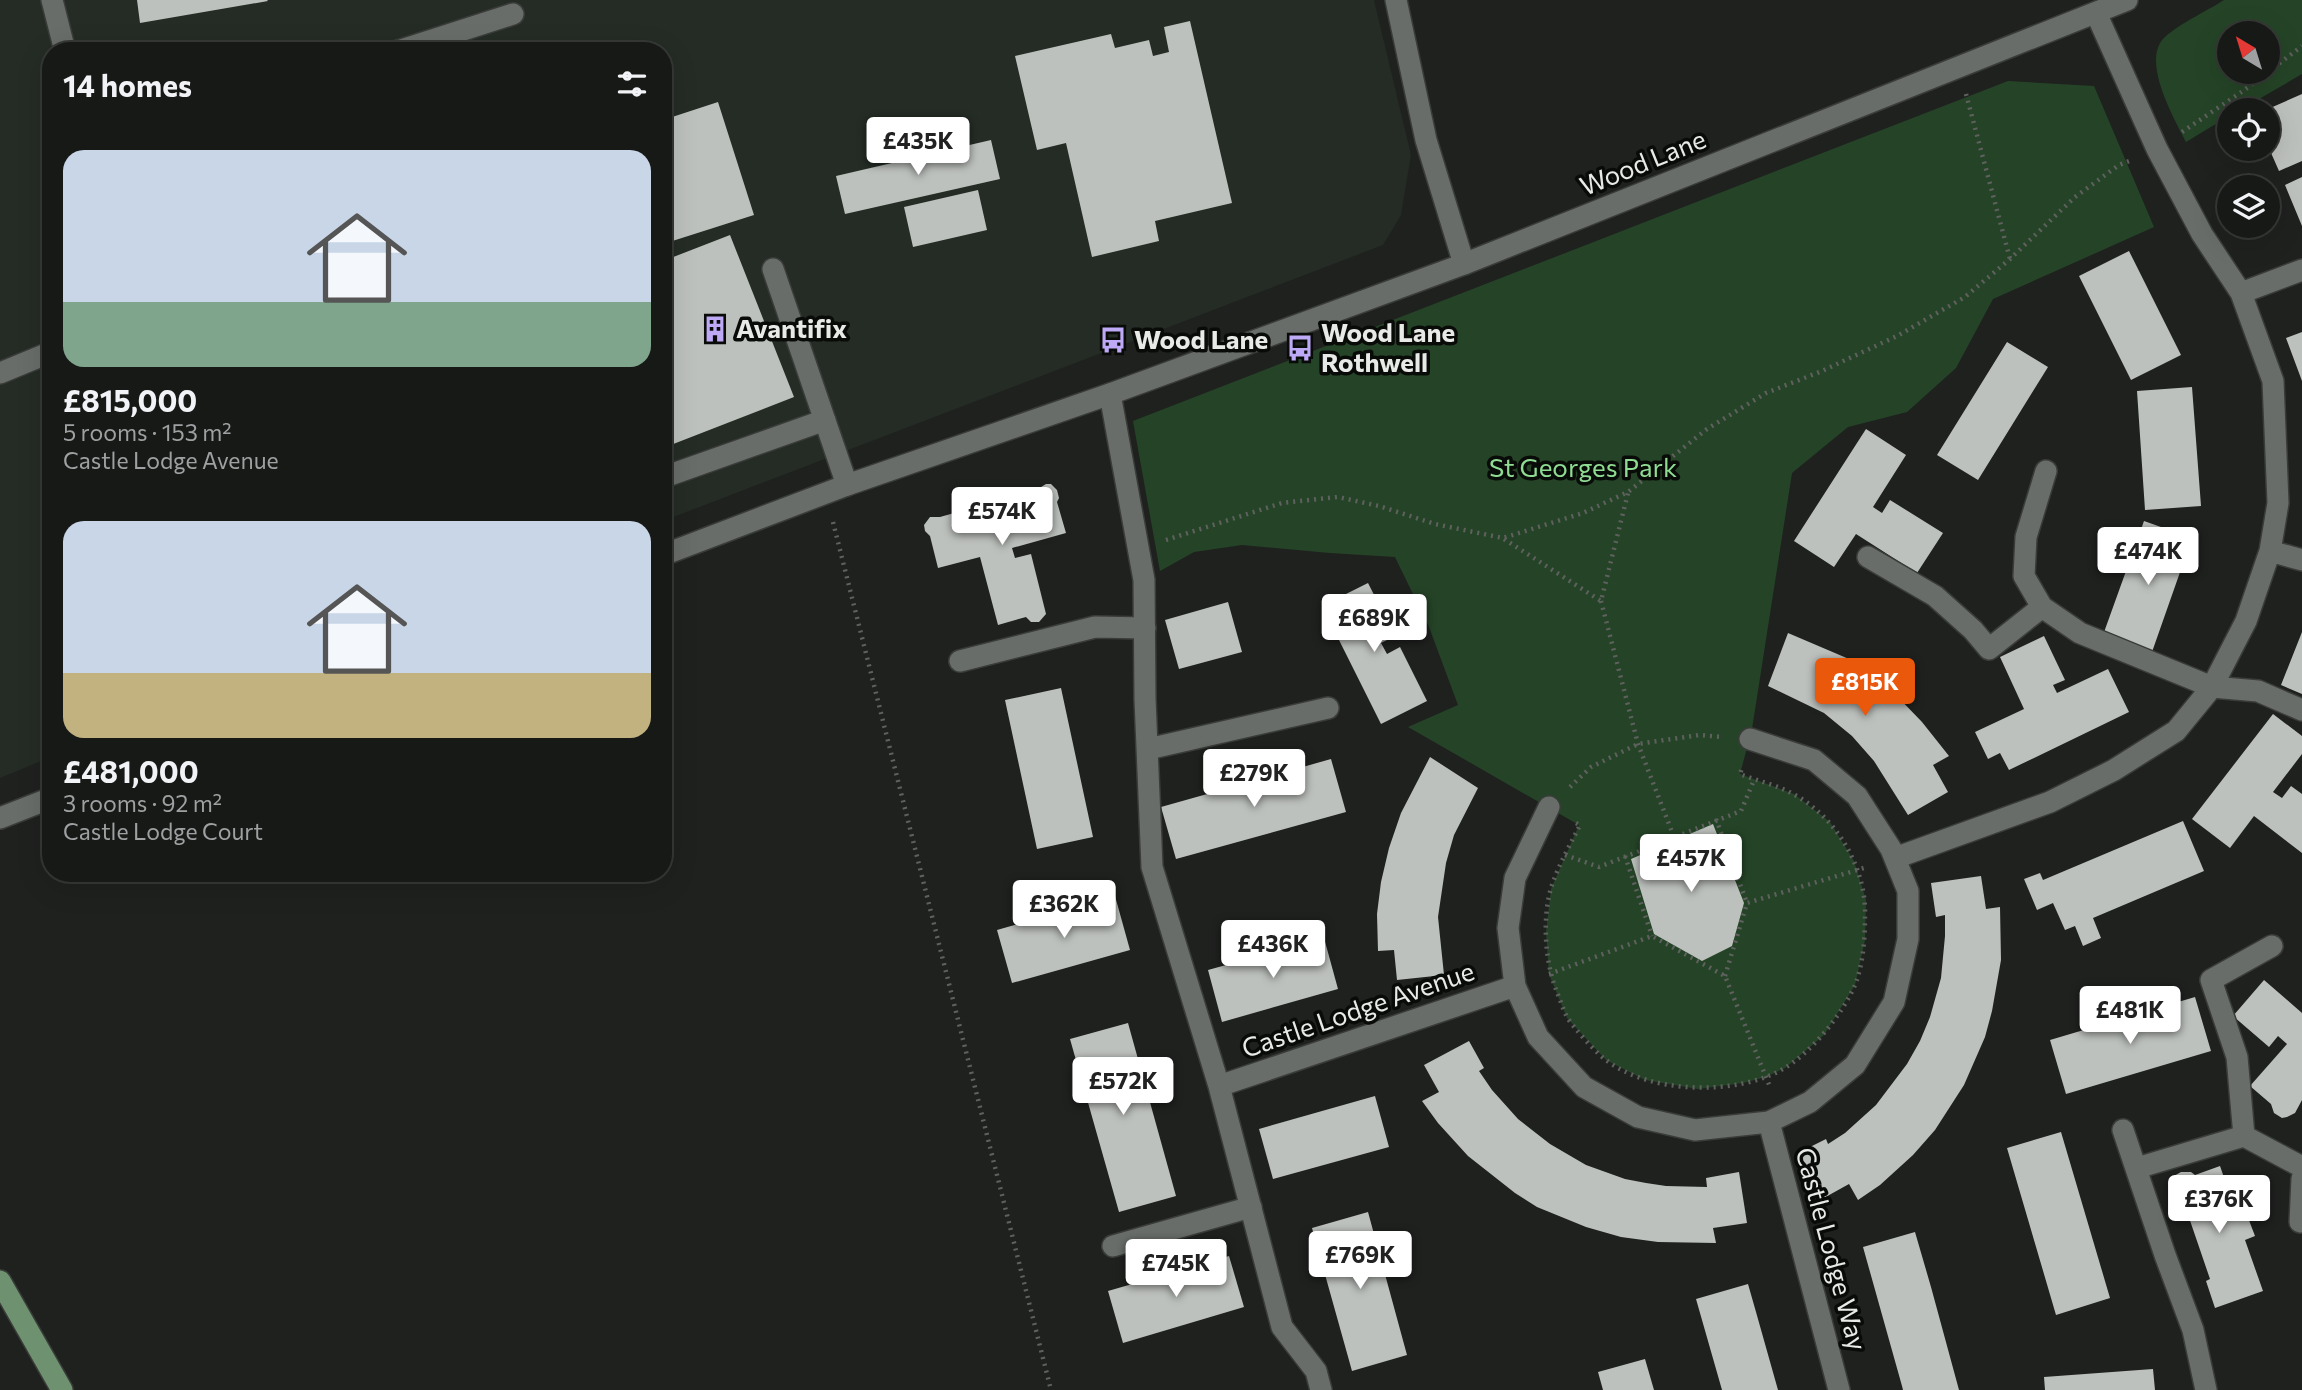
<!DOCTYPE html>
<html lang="en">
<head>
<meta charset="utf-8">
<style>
  :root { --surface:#171917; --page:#202220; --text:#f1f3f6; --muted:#9ea0a1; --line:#363836; --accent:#ea580c }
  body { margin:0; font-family:Commissioner,sans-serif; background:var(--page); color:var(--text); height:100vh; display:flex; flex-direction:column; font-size:26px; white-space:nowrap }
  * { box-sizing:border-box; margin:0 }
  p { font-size:23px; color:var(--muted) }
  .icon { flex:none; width:38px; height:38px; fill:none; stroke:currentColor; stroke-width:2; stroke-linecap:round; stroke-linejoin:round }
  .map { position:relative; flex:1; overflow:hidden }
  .panel { position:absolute; left:42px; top:42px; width:630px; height:840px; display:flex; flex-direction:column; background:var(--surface); border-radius:28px; box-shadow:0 7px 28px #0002,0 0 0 2px var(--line) }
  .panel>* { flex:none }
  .needle { width:46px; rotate:322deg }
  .tools { position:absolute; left:2217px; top:21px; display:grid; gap:14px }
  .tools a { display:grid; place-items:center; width:63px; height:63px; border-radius:50%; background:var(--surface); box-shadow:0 7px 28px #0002,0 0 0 2px var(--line); font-size:35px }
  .price { position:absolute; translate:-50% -60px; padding:0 16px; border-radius:7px; background:#fff; color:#222; font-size:23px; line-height:46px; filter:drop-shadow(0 2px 4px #0008) }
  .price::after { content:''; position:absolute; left:50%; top:42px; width:21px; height:16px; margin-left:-10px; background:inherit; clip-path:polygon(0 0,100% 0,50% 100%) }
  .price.active { background:var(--accent); color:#fff }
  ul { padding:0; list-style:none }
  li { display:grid; align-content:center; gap:14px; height:371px; padding:0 21px }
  li span { display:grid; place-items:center; height:217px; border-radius:21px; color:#555 }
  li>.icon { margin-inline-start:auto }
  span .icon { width:126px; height:126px; fill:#fffc; stroke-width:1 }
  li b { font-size:30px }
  h2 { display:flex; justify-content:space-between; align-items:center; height:84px; padding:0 21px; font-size:30px }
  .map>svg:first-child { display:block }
</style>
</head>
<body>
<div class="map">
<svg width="2302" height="1390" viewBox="0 0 2302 1390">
  <rect width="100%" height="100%" fill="#1f211f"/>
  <!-- built -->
  <path fill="#242c25" d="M0,0H1374L1411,155L1401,215L1383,245L663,521V51H51V757L0,778Z"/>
  <!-- green -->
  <path fill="#254427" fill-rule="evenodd" d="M2224,0H2302V74L2240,110H2230L2229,116L2186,142C2174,118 2140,60 2165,37C2179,24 2207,11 2224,0ZM2230,33H2268V72H2230Z
    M2008,81L2094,86L2154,227L1993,299L1956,368L1907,412L1848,427L1792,473L1752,729L1740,774L1794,794L1830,822L1854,861L1866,900L1865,940L1855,985L1824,1035L1785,1068L1766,1077L1743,1083L1698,1089L1645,1080L1606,1060L1567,1018L1549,974L1546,932L1551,889L1579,825L1408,727L1458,705L1429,627L1395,557L1330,553L1242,545L1194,552L1160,571L1133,421Z"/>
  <!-- building -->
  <path fill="#bdc1bd" d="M137,0H267L268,1L140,23Z
    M1190,21L1232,203L1155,221L1159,241L1092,257L1066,143L1037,150L1015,56L1111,34L1115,48L1149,40L1153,56L1169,52L1164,27Z
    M2302,94V161L2279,171L2268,146V109Z
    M718,102L754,215L663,244V120Z
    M991,140L1000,179L845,214L836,176Z
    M2302,177V226L2285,185Z
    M978,190L987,230L913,247L904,207Z
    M730,235L794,397L663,448V261Z
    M2129,251L2181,355L2131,380L2079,276Z
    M2302,332V381L2286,338Z
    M2007,342L2048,367L1978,480L1937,455Z
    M2192,387L2201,506L2145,510L2137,391Z
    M1866,429L1906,455L1873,507L1882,513L1890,500L1943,533L1917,573L1856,534L1834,567L1794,541Z
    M1046,484H1051L1057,490L1059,498L1057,502L1066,533L1012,548L1015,558L1031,554L1046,614L1039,622H1031L1026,617L998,625L980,557L938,568L930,536L925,531L924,525L930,517H940L1036,490Z
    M2144,521L2192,538L2152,652L2103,635Z
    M1368,583L1395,636L1381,643L1387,654L1400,647L1427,701L1381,724L1322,606Z
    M1228,602L1242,652L1179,669L1165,620Z
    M2302,632V694L2281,685Z
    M1788,633L1856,662L1892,691L1922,722L1949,756L1933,765L1948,792L1908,815L1874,761L1852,736L1824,713L1768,686Z
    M2044,636L2065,680L2053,685L2057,693L2108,669L2129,712L2009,770L2000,753L1988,759L1975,732L2024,709L2000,657Z
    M1061,688L1093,837L1037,849L1005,700Z
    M2273,714L2302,736V754L2273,792L2282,798L2291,786L2302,794V853L2254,816L2230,848L2192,819Z
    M1430,757L1478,788L1454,835L1446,863L1438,917L1444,975L1397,980L1394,950L1378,951L1377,914L1381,882L1389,848L1401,813Z
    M1331,759L1346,812L1176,859L1161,807Z
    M2183,821L2204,871L2093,918L2101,938L2083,946L2075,926L2065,930L2053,903L2037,910L2024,879L2040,873L2043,880Z
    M1713,824L1744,903L1732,946L1702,961L1654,934L1631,859Z
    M1981,876L1986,909L2000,907L2001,960L1992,1011L1985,1037L1964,1085L1935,1130L1913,1155L1880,1185L1858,1200L1849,1184L1822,1199L1798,1153L1826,1139L1828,1144L1845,1133L1876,1105L1907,1064L1920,1041L1930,1017L1941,978L1945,936V915L1936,917L1931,883Z
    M1115,896L1130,950L1012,983L997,930Z
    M1324,938L1338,989L1222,1022L1208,970Z
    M2264,980L2302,1013V1100L2295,1113L2287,1117L2282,1118L2274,1113L2271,1104L2250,1086L2287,1044L2278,1036L2269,1047L2233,1016Z
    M2195,997L2211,1051L2066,1094L2050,1040Z
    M1128,1023L1176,1196L1119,1212L1070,1039Z
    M1469,1041L1484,1068L1479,1071L1492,1090L1518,1119L1550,1144L1586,1165L1625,1179L1646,1183L1666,1186L1707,1187L1706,1178L1739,1172L1747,1223L1713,1228L1716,1243L1658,1242L1621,1237L1586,1227L1537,1207L1515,1193L1468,1156L1438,1123L1422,1101L1439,1092L1424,1065Z
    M1375,1096L1389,1147L1273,1179L1259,1129Z
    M2061,1132L2110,1298L2056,1315L2007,1148Z
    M2220,1166L2238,1218L2247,1215L2255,1236L2245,1240L2263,1291L2215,1308L2206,1281L2210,1279L2183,1200L2174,1196L2170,1188L2172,1177L2181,1172H2191L2195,1175Z
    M1368,1212L1407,1355L1352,1371L1312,1228Z
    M1915,1232L1931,1287L1959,1390H1903L1902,1386L1863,1247Z
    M1229,1256L1244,1307L1123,1343L1108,1291Z
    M1748,1284L1756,1312L1778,1390H1722L1696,1299Z
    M1645,1359L1654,1390H1603L1598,1372Z
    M2153,1369L2155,1390H2045L2044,1377Z"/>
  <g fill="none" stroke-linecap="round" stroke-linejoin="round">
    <!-- lane casing -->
    <g stroke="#3a3c3a" stroke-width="24">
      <path id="lane" d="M52,0L65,51
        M1396,0L1426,140L1464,264
        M398,51L513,14
        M773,269L847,485
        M0,373L51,352
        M667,476L825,420
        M960,661L1095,627L1145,628
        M2212,687L2258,691L2302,710
        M2272,946L2211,980L2237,1057L2244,1136L2302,1167
        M2300,1222L2302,1179
        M1113,1246L1251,1207"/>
    </g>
    <!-- street casing -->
    <g stroke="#3a3c3a" stroke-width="24">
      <path id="street" d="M2241,293L2302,270
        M1110,394L1144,580L1145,699L1152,867L1219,1086L1282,1327L1316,1371L1321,1390
        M2046,471L2026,537L2024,576L2042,607L2080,633L2212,687
        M2270,551L2302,560
        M1868,557L1935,596L1973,630L1989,649L2042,607
        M1148,749L1328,708
        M1549,807L1515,878L1508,928L1515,986L1538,1037L1584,1087L1638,1117L1695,1130L1769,1122L1810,1102L1855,1065L1894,1002L1908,939V891L1891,849L1857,796L1814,760L1750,739
        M1895,858L2050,802L2114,770L2176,731L2212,687L2246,621L2270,551L2278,503L2273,381L2241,293L2202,234L2157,149L2096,13
        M1219,1086L1515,986
        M1769,1122L1839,1390
        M2123,1130L2165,1255L2193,1330L2206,1390
        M2137,1168L2244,1136"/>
    </g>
    <!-- secondary casing -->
    <g stroke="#3a3c3a" stroke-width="24">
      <path id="secondary" d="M663,555L847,485L1110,394L1464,264L2127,0
        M0,818L51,798"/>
    </g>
    <!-- primary casing -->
    <g stroke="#3a3c3a" stroke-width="24">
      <path id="primary" d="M0,1281L62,1390"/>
    </g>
    <!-- path -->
    <path stroke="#5f615f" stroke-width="4.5" stroke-dasharray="2 5" stroke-linecap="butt" d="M1966,94L2010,259
      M2182,132L2243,91L2302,46
      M833,522L1051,1390
      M1504,539L1601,601L1628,493
      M1166,540L1282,503L1338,497L1379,506L1435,524L1503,538L1583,513L1628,492L1707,429L1766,393L1822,371L1897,336L1965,297L2010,259L2075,197L2119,165L2132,160
      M1601,601L1638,744L1674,837
      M1570,787L1591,767L1638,744L1699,735L1722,737
      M1716,819L1747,903
      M1576,823L1580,825C1570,845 1558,866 1551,888C1542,919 1545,963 1557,992C1560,1000 1563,1009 1567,1017C1572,1026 1597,1054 1606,1060C1650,1094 1736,1096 1783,1069C1811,1053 1842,1015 1855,985C1863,965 1865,939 1865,917C1867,869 1837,818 1795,795C1778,785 1757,781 1740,774L1742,768
      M1565,855L1599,867L1741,811L1754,780
      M1625,856L1652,936
      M1549,974L1652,936L1725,976L1770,1087
      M1725,976L1747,903L1867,867"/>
    <!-- lane -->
    <use href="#lane" stroke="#696d69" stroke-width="21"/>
    <!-- street -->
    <use href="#street" stroke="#696d69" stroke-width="21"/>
    <!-- secondary -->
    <use href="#secondary" stroke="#696d69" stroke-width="21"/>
    <!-- primary -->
    <use href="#primary" stroke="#6e9170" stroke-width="21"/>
  </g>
  <!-- icons -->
  <defs>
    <g id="building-bare" transform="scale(2.1)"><path d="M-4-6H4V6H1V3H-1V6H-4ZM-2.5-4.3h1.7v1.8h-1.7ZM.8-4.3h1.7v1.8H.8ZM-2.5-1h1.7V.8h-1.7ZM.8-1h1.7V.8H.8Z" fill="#bda9f5" stroke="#090b09" stroke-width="2.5" paint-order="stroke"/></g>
    <g id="bus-bare" transform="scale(2.1)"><path d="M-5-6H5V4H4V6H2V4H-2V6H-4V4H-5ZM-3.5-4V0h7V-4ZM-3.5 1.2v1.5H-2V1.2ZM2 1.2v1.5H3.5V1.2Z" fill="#bda9f5" stroke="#090b09" stroke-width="2.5" paint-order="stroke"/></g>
  </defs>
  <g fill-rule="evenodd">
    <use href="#building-bare" x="715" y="329"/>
    <use href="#bus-bare" x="1113" y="340"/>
    <use href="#bus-bare" x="1300" y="348"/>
  </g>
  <g text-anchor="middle" stroke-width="7" stroke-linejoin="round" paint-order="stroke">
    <!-- street labels -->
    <g font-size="26" fill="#e8eae8" stroke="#090b09">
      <text transform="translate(1643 163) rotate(-22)" y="9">Wood Lane</text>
      <text transform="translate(1358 1010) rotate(-19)" y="9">Castle Lodge Avenue</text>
      <text transform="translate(1831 1249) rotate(75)" y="9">Castle Lodge Way</text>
    </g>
    <!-- poi labels -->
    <g font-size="26" font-weight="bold" fill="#e8eae8" stroke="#090b09" text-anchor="start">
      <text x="736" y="338">Avantifix</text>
      <text x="1321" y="342">Wood Lane<tspan x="1321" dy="30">Rothwell</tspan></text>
      <text x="1134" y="349">Wood Lane</text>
    </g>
    <!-- park labels -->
    <g font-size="26" fill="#8fdc93" stroke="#090b09">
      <text x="1583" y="477">St Georges Park</text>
    </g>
  </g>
</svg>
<div class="tools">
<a><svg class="needle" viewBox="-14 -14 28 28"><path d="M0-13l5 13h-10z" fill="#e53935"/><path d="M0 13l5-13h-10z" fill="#9ea0a1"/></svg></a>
<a><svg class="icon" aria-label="locate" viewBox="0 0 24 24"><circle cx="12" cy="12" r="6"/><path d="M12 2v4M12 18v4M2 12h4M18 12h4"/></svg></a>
<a><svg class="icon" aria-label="layers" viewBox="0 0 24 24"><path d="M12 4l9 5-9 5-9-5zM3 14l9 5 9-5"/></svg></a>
</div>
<b class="price" style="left:918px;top:177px">£435K</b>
<b class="price" style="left:1002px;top:547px">£574K</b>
<b class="price" style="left:2148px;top:587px">£474K</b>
<b class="price" style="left:1374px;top:654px">£689K</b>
<b class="price active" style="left:1865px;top:718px">£815K</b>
<b class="price" style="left:1254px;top:809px">£279K</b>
<b class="price" style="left:1691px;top:894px">£457K</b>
<b class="price" style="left:1064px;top:940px">£362K</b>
<b class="price" style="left:1273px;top:980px">£436K</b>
<b class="price" style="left:2130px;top:1046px">£481K</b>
<b class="price" style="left:1123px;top:1117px">£572K</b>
<b class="price" style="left:2219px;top:1235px">£376K</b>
<b class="price" style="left:1360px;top:1291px">£769K</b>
<b class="price" style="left:1176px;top:1299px">£745K</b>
<section class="panel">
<h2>14 homes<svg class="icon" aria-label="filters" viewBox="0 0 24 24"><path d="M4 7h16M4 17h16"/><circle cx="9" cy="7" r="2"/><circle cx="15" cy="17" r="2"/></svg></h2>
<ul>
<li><span style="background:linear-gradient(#c9d6e8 70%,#7fa58c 0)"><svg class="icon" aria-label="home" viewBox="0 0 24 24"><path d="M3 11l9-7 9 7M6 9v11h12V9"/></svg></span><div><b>£815,000</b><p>5 rooms · 153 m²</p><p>Castle Lodge Avenue</p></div></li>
<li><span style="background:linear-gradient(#c9d6e8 70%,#c2b280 0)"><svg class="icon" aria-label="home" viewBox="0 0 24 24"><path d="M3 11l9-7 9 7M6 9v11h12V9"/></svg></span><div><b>£481,000</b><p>3 rooms · 92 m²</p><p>Castle Lodge Court</p></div></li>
</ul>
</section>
</div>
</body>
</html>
